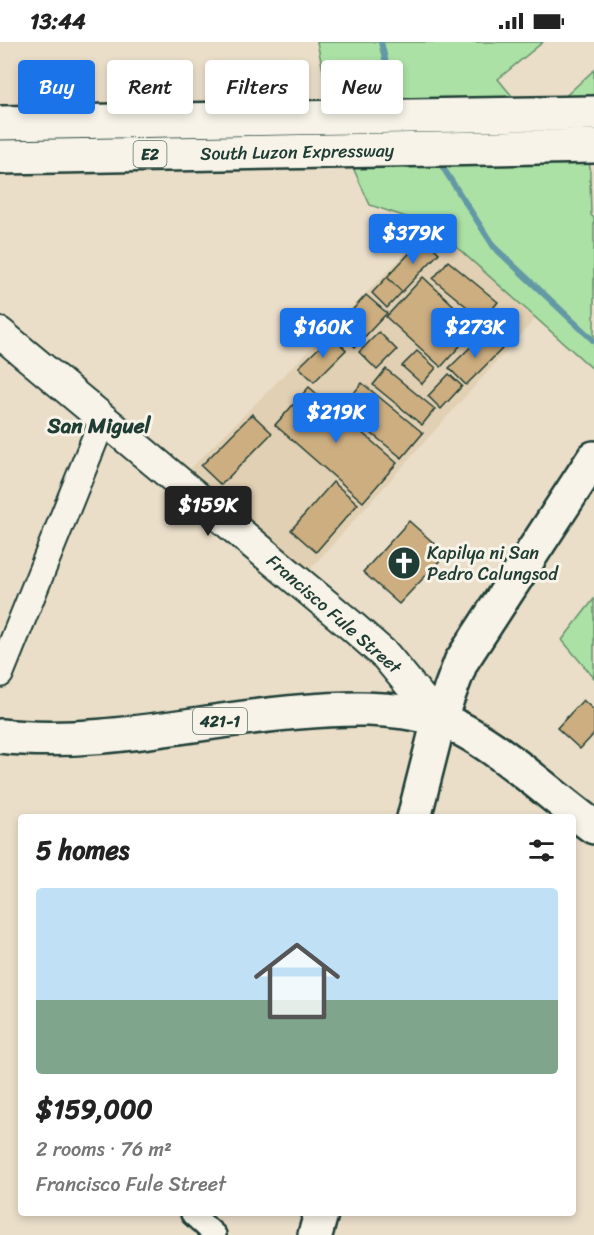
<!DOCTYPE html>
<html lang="en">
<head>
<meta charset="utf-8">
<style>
  :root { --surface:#fff; --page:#f6f6f6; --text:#222; --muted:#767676; --line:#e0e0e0; --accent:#1a73e8 }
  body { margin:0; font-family:Sriracha,sans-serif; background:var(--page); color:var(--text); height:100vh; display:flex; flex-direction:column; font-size:22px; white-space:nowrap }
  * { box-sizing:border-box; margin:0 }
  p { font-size:20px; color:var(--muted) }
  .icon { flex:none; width:33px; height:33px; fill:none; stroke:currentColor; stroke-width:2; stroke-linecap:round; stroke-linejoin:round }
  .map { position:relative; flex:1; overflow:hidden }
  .drawer { position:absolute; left:18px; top:772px; width:558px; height:402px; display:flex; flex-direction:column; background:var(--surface); border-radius:6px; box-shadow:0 3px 9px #0003 }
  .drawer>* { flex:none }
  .guide { position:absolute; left:18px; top:18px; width:558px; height:54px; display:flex; gap:12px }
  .price { position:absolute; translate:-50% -51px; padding:0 14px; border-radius:6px; background:var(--accent); color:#fff; font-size:20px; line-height:39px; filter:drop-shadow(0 2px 3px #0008) }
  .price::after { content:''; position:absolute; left:50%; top:36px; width:18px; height:14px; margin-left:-9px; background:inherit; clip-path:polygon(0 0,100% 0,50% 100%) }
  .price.active { background:#222; color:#fff }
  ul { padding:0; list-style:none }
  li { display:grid; align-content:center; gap:12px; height:318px; padding:0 18px }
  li+li { border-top:2px solid var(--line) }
  li span { display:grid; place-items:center; height:186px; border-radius:6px; color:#555 }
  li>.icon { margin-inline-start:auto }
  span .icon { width:108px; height:108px; fill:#fffc; stroke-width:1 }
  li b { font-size:26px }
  h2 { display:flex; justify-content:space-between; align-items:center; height:72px; padding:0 18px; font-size:26px }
  .tag { padding:0 21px; border-radius:6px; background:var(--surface); box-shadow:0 3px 9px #0003; font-size:21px; line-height:54px }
  .tag.active { background:var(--accent); color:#fff }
  .status { display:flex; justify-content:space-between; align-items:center; height:42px; padding:0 30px; background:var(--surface); direction:ltr }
  .status svg { height:16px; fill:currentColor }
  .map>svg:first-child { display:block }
</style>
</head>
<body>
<div class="status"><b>13:44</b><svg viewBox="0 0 49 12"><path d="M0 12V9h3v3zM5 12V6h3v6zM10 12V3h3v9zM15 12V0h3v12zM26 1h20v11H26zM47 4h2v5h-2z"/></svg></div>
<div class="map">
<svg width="594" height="1193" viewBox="0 0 594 1193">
  <rect width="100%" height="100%" fill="#eadec9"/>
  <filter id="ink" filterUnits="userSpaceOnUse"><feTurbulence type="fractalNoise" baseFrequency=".0167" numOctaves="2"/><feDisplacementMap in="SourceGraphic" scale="12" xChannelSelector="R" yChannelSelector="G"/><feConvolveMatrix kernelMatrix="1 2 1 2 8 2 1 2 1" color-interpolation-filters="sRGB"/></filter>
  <g filter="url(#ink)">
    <!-- built -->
    <path fill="#e1d0b3" d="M433,184L535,277L306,532L188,429Z"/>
    <!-- green -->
    <path fill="#abe1a4" stroke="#658f6c" stroke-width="1.5" d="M317,0H543L498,37L535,82L594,28V90L589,94L591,173L594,176V328L433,184L370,163L335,86Z
      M594,557V636L562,598Z"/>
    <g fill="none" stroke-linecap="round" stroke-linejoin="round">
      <!-- stream -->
      <path stroke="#6299a5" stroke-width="6" d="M381,0L392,47L403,64
        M438,118L494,205L594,299"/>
    </g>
    <!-- building -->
    <path fill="#cdae81" stroke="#1f3d34" stroke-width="1.5" d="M424,196L439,211L402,250L387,235Z
      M448,219L498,260L483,278L433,237Z
      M387,235L402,250L387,266L372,251Z
      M423,235L477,285L441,325L386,275Z
      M366,253L387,271L355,305L335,287Z
      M379,290L397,308L377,328L359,310Z
      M485,291L502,307L466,343L449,326Z
      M332,293L346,308L314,340L299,325Z
      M417,309L436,326L422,342L402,324Z
      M386,327L435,367L422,383L373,343Z
      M449,332L462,344L441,367L428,354Z
      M362,341L423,391L402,416L341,367Z
      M309,345L397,421L363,460L275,383Z
      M252,372L272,391L221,443L201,424Z
      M333,440L358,462L316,510L291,488Z
      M409,479L446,512L399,562L363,530Z
      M583,658L594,668V692L580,707L557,686Z"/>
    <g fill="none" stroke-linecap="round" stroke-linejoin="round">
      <!-- minor casing -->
      <g stroke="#1f3d34" stroke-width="26">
        <path id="minor" d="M192,1172L215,1193"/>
      </g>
      <!-- tertiary casing -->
      <g stroke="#1f3d34" stroke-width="30">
        <path id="tertiary" d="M0,632L103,377"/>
      </g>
      <!-- secondary casing -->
      <g stroke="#1f3d34" stroke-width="34">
        <path id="secondary" d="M0,291L353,585L386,614L439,678"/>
      </g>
      <!-- primary casing -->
      <g stroke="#1f3d34" stroke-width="38">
        <path id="primary" d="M414,776L439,678L461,620L594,416
          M315,1193L321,1172"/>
      </g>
      <!-- trunk casing -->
      <g stroke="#1f3d34" stroke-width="38">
        <path id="trunk" d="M0,694C99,705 199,678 298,670C344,666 392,664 437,677C487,692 550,754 594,785"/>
      </g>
      <!-- motorway casing -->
      <g stroke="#1f3d34" stroke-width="38">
        <path id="motorway" d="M0,81L594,71
          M0,115L594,104"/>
      </g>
      <!-- minor -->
      <use href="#minor" stroke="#f7f3e8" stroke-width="21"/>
      <!-- tertiary -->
      <use href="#tertiary" stroke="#f7f3e8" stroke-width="26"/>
      <!-- secondary -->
      <use href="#secondary" stroke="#f7f3e8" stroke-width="30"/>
      <!-- primary -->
      <use href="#primary" stroke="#f7f3e8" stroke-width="33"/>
      <!-- trunk -->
      <use href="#trunk" stroke="#f7f3e8" stroke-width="33"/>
      <!-- motorway -->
      <use href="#motorway" stroke="#f7f3e8" stroke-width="33"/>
    </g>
  </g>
  <!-- icons -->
  <defs>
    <g id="church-disc" transform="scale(1.725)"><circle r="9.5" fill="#1f3d34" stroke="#f7f3e8"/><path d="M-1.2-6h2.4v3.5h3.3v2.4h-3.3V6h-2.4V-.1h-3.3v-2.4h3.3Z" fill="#fff"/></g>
  </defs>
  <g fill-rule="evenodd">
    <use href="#church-disc" x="404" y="521"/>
  </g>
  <g text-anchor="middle" stroke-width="6" stroke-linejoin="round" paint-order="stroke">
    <!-- shield labels -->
    <g fill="#f7f3e8" stroke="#60746a" stroke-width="1.5">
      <rect x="133.5" y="99" width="33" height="26" rx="4.5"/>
      <rect x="193" y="666" width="54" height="26" rx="4.5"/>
    </g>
    <g font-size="16" font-weight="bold" fill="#1f3d34">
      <text x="150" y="118">E2</text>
      <text x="220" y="685">421-1</text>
    </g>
    <!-- street labels -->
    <g font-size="18" fill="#1f3d34" stroke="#f7f3e8">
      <text transform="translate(297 110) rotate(-1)" y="6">South Luzon Expressway</text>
      <text transform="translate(334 572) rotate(41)" y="6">Francisco Fule Street</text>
    </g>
    <!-- poi labels -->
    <g font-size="18" fill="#1f3d34" stroke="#f7f3e8" text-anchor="start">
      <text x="427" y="517">Kapilya ni San<tspan x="427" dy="21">Pedro Calungsod</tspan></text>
    </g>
    <!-- quarter labels -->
    <g font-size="21" font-weight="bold" fill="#1f3d34" stroke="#f7f3e8">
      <text x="99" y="391">San Miguel</text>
    </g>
  </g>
</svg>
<b class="price" style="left:413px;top:223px">$379K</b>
<b class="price" style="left:323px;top:317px">$160K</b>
<b class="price" style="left:475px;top:317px">$273K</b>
<b class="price" style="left:336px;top:402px">$219K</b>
<b class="price active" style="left:208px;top:495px">$159K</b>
<div class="guide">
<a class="tag active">Buy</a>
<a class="tag">Rent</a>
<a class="tag">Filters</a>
<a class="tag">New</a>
</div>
<section class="drawer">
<h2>5 homes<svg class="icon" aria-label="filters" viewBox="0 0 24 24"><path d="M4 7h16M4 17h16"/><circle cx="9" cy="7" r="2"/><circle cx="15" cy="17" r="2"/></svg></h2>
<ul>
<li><span style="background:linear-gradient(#bfe0f5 60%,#7fa58c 0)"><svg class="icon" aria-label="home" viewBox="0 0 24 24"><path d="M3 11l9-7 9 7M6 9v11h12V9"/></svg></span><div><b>$159,000</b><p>2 rooms · 76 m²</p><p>Francisco Fule Street</p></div></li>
</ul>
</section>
</div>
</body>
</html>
